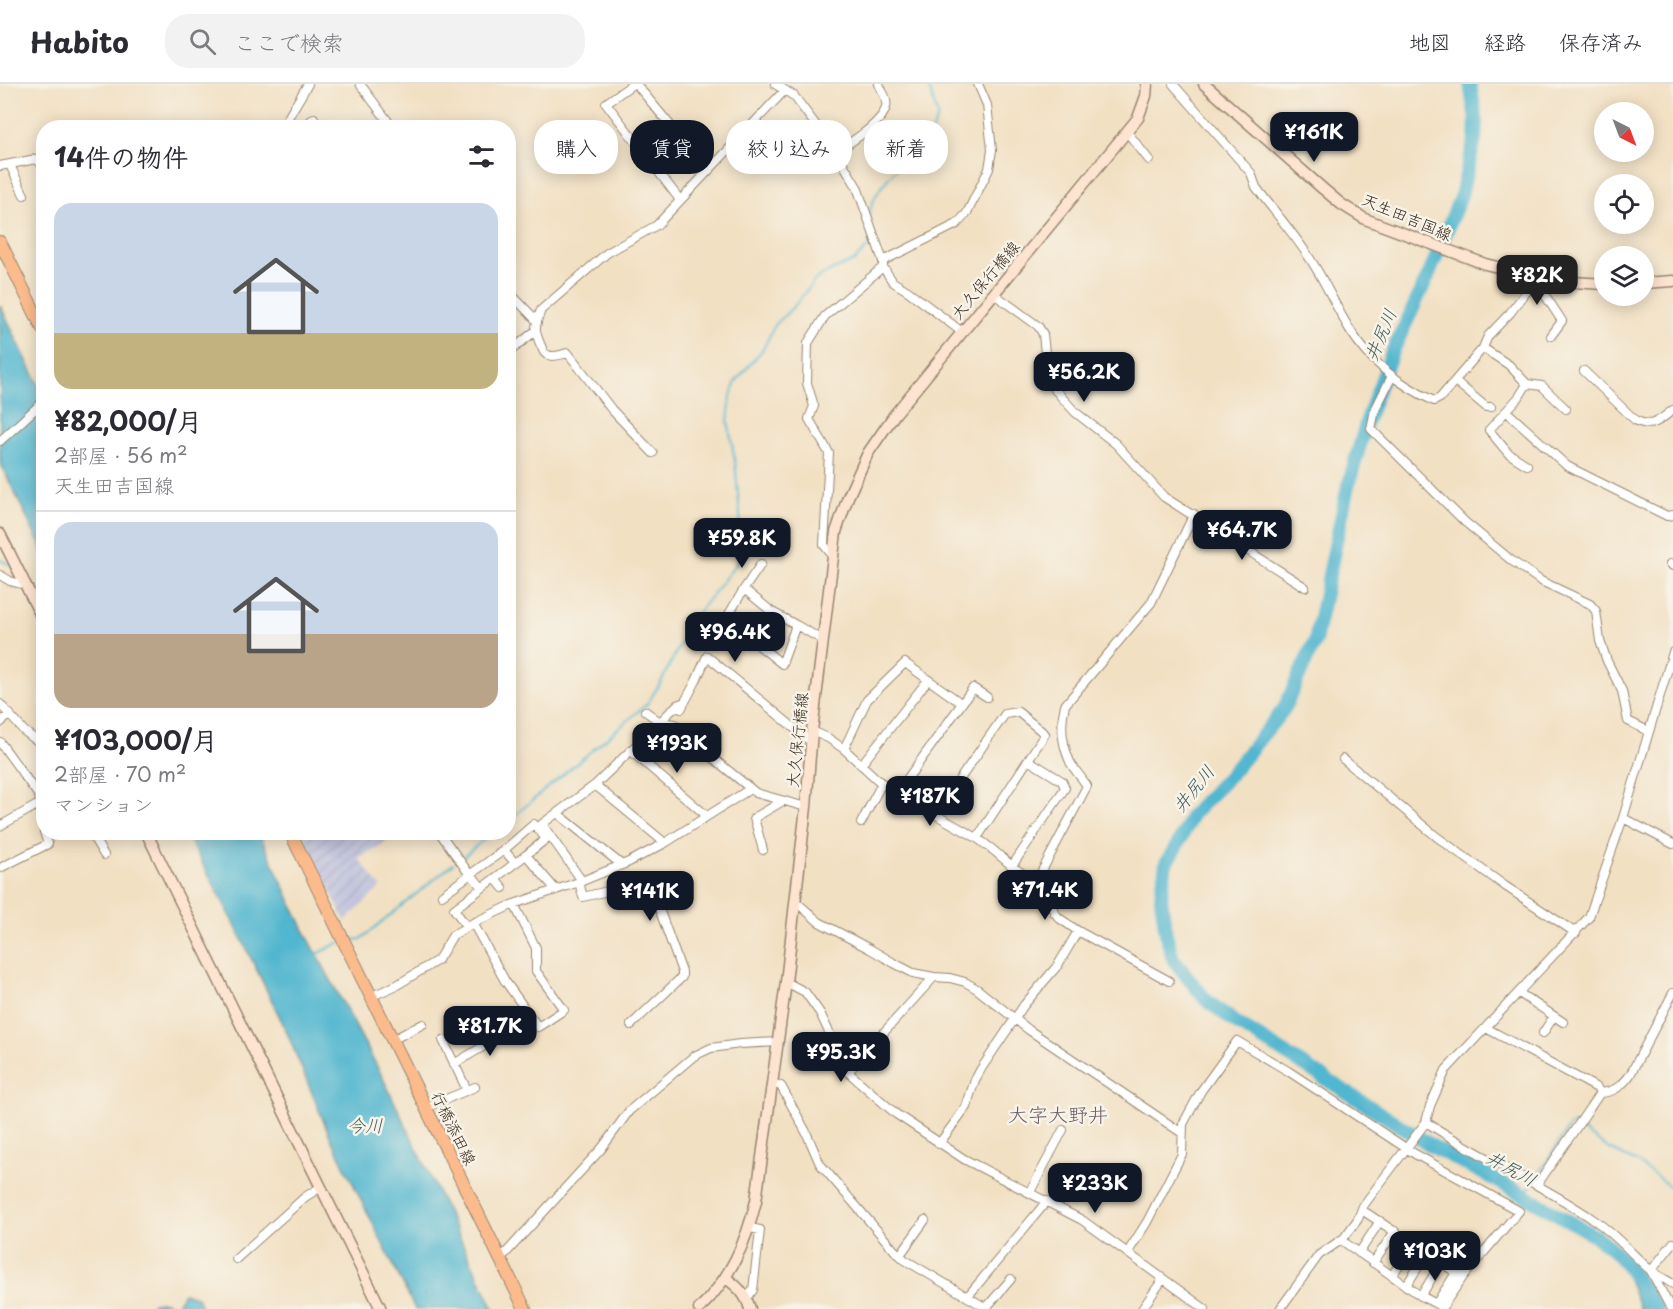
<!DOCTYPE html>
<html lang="ja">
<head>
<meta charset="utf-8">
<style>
  :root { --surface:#fff; --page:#f2f2f3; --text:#2b2b33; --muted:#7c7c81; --line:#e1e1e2; --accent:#111827 }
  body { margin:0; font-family:"Playpen Sans","Klee One",sans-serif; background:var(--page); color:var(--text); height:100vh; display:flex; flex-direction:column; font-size:22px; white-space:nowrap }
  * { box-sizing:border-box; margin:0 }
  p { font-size:20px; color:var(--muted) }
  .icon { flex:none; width:33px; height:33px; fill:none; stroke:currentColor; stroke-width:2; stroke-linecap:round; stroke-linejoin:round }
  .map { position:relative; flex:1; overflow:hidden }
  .panel { position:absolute; left:36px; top:36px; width:480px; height:720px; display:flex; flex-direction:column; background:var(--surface); border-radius:24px; box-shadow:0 3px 15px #0003 }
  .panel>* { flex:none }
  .top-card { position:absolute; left:534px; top:36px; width:570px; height:54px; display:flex; gap:12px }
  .needle { width:39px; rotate:138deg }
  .fabs { position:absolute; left:1594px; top:18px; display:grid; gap:12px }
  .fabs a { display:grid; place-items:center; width:60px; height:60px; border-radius:50%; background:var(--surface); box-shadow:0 3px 15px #0003; font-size:30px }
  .price { position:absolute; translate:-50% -51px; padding:0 14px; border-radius:12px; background:var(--accent); color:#fff; font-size:20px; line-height:39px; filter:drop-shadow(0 2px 3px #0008) }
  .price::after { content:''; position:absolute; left:50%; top:36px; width:18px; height:14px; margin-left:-9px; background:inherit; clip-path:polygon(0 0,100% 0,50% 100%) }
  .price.current { background:#222; color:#fff }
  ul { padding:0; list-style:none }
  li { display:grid; align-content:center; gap:12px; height:318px; padding:0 18px }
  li+li { border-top:2px solid var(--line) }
  li span { display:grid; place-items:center; height:186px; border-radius:18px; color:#555 }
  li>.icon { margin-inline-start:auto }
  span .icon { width:108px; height:108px; fill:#fffc; stroke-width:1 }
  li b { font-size:26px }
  h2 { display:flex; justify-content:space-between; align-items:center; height:72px; padding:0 18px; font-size:26px }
  .chip { padding:0 21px; border-radius:24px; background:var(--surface); box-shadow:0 3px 15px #0003; font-size:21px; line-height:54px }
  .chip.current { background:var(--accent); color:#fff }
  header { display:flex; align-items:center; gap:36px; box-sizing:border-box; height:84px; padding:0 30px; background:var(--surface); border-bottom:2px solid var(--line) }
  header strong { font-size:28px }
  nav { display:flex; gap:33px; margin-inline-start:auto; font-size:21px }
  .search { width:420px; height:54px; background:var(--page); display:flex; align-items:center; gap:15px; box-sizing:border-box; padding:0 21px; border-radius:24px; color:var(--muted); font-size:22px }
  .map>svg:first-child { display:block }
</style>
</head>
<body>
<header>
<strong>Habito</strong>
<div class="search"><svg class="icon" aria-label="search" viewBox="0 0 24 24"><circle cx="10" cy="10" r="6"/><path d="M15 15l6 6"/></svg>ここで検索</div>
<nav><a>地図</a><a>経路</a><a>保存済み</a></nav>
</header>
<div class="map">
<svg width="1673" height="1225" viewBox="0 0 1673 1225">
  <defs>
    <pattern id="industrial-furrows" width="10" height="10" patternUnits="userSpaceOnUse" patternTransform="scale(1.5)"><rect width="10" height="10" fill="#c0c2dd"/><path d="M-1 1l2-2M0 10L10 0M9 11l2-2" fill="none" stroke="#a6a7bd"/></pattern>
  </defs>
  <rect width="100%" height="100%" fill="#f7f3e8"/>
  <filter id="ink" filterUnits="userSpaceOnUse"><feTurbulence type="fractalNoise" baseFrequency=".0167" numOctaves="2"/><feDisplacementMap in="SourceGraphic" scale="12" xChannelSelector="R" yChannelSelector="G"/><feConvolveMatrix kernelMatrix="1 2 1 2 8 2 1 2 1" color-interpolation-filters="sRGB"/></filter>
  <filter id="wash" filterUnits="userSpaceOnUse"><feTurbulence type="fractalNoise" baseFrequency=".008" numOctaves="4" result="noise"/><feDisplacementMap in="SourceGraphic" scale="24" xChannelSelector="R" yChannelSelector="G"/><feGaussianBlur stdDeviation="1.35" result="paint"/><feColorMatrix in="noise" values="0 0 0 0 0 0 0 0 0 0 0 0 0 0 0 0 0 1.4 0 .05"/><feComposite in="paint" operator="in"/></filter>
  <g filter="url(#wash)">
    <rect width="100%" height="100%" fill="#f2e0c3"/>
    <!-- industrial -->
    <path fill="url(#industrial-furrows)" d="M302,749H401L358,774L381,803L345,837Z"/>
    <!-- water -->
    <path fill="#51b6cf" stroke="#467076" stroke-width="1.5" d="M0,221L43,310V467L0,378Z
      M186,749H259L304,846L381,990L494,1225H415L331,1055L285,944L231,833Z
      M1631,1185L1656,1225H1640L1628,1195Z
      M184,1209L197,1213L202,1225H150L153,1219L163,1217L175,1223Z"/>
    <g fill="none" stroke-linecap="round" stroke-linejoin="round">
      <!-- stream -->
      <path stroke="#51b6cf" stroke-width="2" d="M870,131C870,103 917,67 933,45L938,33L928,0
        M0,476L11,481
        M508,737L647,620L661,598L693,535L737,479L742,453L735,377L728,337L731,312L736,297L763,265L775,241L796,220L816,195L822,191L854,177L869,162L870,152
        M464,772L493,748
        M348,857L361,855L453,780
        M316,871L340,858
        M1534,1096L1568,1044L1574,1040L1609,1065L1637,1078L1673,1105
        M1526,1112L1531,1101"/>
      <!-- river -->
      <path stroke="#51b6cf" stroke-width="14" d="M1470,0L1476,35L1475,55L1461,111L1430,188L1391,271L1367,336L1347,406L1315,557L1284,625L1230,691L1192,731L1179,758L1166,779L1161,814L1166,850L1173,875L1206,916L1235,938L1437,1065L1526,1112L1595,1152L1609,1162L1625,1179L1657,1225"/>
    </g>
  </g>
  <g filter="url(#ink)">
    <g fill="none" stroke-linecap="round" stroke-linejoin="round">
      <!-- street casing -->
      <g stroke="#968570" stroke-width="10">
        <path id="street" d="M360,0L393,44
          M633,0L606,19L680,116
          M636,0L676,48L645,70
          M775,0L794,12L836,68L857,103L883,177V183L893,198L908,207L962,248
          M1173,0L1251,89L1256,103C1275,129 1298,154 1314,181C1327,202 1337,225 1350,246C1370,278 1400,301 1434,317L1440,314L1483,264L1488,252L1510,229L1538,193
          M282,44L308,0
          M302,44L314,34
          M1127,48L1149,76
          M836,68C849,59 883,39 886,23C888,14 882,8 879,0
          M10,81L24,111
          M0,82L36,75L44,82
          M883,177L957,140L967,129L989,85L992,66L987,21L978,0
          M1538,193L1543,208L1562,237L1551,252
          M508,207L537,237
          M994,210L1038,242L1043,250L1048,298L1075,328L1116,360L1164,413L1305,503
          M1483,264L1509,281L1527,300L1519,313L1489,346L1508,369L1527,381
          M508,269L534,248
          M1584,287L1635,336C1653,345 1658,337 1673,326
          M1392,292L1375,326L1371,345L1465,438L1512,477L1541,497L1590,520L1596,527L1600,557L1607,577L1622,607L1628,637L1648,647
          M1455,297L1486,323H1491
          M1527,300L1542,302L1566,325
          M1506,327L1567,382L1667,432L1673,431
          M0,357L44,317
          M653,369L612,326L568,269C562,270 554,274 548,271C544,270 544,268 542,264C534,247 534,244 541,226L607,169L657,141L784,7
          M833,472L824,461L829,369L809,335L814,322L807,299L808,259L825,232L883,183
          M1670,480L1673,482
          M0,491L10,497L25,501
          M744,505L761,480
          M796,541L772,528L744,505L726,535L782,580L796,541L823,556
          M0,620L24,647L44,662
          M681,625L696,597L707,572L811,658
          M645,627L660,638L677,621L685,618
          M0,639L10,630
          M812,647L828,654L844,665L879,697L897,709L977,754L993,766L1012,782L1048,808L1054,828L1059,834L1078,847L1169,897
          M0,658L39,712L44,747
          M844,665L867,616L905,579L961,619
          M631,667L707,732
          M1343,675L1437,753L1505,802L1576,849
          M861,681L928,596
          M595,701L665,759
          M897,709L973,604L987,613
          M557,729L622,781
          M935,731L1005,630L1018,628L1045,650L977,754
          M1623,734L1673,760
          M861,739L882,699
          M0,742L39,720
          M90,748L104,771
          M440,749L470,791
          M763,766L754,734L783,717
          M515,779L504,766L534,740L546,755L526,771
          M1012,782L1065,704L1062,697L1028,676
          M0,784L48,760L44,748
          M471,790L482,804
          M495,794L503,804
          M582,797L542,740L595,701L660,638L675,640L708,670L756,709L806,723
          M579,798L583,813L649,797L682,888V893L631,941
          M1035,800L1087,702C1082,694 1075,687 1070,678C1062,660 1060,640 1065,621L1151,519L1194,430
          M442,811L504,766
          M795,817L819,838L870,865L894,879L913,889L934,893
          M473,839L505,897L538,943L564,926L536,887V864L514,820
          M467,843L454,825L526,771L556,806
          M786,898L805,908L820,929L848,988L896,1030L964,1075L1082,1136L1205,1225
          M1519,909L1563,938
          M370,913L397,901L438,876L453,851L473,839L514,820L582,797L629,778L665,759L750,705
          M1486,944L1597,1004L1600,1009
          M1543,949L1554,932
          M392,956L423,940
          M443,956L467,1006
          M454,980L514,944
          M848,988L934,893L950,894L965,898L977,905L1029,946L1182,1049
          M772,999L781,1002L806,1048L820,1080L895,1167L905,1176L988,1225
          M425,1024L475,1003
          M1426,1038C1480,1074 1541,1099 1594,1136C1615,1150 1631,1169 1649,1185C1656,1191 1665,1195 1673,1200
          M939,1060L966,1023L975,996L981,985L1024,921L1058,881L1078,847
          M1537,1101L1600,1009C1614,1008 1622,1002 1630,991L1673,909
          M1030,1108L1063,1046
          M1362,1126L1463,1193
          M1341,1156L1421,1212L1442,1223
          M1128,1168L1147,1138L1182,1070L1183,1040L1201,1007L1237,957L1288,987L1415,1070L1519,1127L1463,1193L1441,1225
          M1359,1169L1380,1137
          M900,1171L925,1136
          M499,1173L505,1170L602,1064L629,1027L694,972L711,964L740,960L778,958
          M236,1175L305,1113L321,1103
          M1373,1179L1395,1147
          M1392,1192L1413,1159
          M1406,1202L1427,1169
          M968,1212L1047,1117
          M1421,1212L1441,1179
          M747,1214L753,1206L760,1146L750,1144
          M1436,1220L1456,1189
          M986,1224L1011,1195
          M1142,1225L1163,1195
          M1280,1225L1319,1171L1344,1154L1358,1135L1363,1122L1426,1038L1430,1022L1446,986L1589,833L1623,734L1673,568
          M1671,1225L1651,1187L1673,1159"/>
      </g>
      <!-- secondary casing -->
      <g stroke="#968570" stroke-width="13">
        <path id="secondary" d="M1204,0L1322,104L1341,120L1365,135L1485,180L1556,197L1605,200
          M1644,199L1673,197
          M0,450L44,538
          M146,748L381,1225
          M726,1194C738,1203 746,1210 750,1225
          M699,1225C730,1195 746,1159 756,1117L786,898L806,723L812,647L836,448L848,413L868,369L895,330L1138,34L1146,12L1147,0"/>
      </g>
      <!-- primary casing -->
      <g stroke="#968570" stroke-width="14">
        <path id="primary" d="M0,158L44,247
          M290,748L525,1225"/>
      </g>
      <!-- street -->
      <use href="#street" stroke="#fff" stroke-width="8"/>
      <!-- secondary -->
      <use href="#secondary" stroke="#fde4d1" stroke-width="10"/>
      <!-- primary -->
      <use href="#primary" stroke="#fbbb8c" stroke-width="12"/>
    </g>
  </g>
  <g text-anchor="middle" stroke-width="5" stroke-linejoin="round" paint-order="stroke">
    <!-- street labels -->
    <g font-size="16" fill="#3b2a1e" stroke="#f7f3e8">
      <text transform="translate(1407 133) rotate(23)" y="6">天生田吉国線</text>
      <text transform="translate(985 196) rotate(-50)" y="6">大久保行橋線</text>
      <text transform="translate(797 656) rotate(-84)" y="6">大久保行橋線</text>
      <text transform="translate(454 1044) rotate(64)" y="6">行橋添田線</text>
    </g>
    <!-- water labels -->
    <g font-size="18" font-style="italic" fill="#435b5c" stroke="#f7f3e8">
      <text transform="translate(1381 251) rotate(-67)" y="6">井尻川</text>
      <text transform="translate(1194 705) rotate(-51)" y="6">井尻川</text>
      <text x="365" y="1048">今川</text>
      <text transform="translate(1511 1085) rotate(29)" y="6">井尻川</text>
    </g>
    <!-- quarter labels -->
    <g font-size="20" fill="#6d5d64" stroke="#f7f3e8">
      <text x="1058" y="1038">大字大野井</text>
    </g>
  </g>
</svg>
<div class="fabs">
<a><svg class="needle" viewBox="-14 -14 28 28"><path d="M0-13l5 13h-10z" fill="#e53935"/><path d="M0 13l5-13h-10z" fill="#7c7c81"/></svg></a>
<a><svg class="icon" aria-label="locate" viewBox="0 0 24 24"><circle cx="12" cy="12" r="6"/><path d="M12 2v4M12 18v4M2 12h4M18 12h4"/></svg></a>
<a><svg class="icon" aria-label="layers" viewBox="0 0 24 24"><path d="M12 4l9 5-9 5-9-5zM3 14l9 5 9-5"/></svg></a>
</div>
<b class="price" style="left:1314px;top:79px">¥161K</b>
<b class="price current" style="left:1537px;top:222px">¥82K</b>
<b class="price" style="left:1084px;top:319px">¥56.2K</b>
<b class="price" style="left:1242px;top:477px">¥64.7K</b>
<b class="price" style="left:742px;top:485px">¥59.8K</b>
<b class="price" style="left:735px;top:579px">¥96.4K</b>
<b class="price" style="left:677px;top:690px">¥193K</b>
<b class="price" style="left:930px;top:743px">¥187K</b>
<b class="price" style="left:1045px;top:837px">¥71.4K</b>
<b class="price" style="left:650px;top:838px">¥141K</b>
<b class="price" style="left:490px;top:973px">¥81.7K</b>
<b class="price" style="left:841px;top:999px">¥95.3K</b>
<b class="price" style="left:1095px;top:1130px">¥233K</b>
<b class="price" style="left:1435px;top:1198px">¥103K</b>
<div class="top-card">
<a class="chip">購入</a>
<a class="chip current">賃貸</a>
<a class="chip">絞り込み</a>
<a class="chip">新着</a>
</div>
<section class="panel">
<h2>14件の物件<svg class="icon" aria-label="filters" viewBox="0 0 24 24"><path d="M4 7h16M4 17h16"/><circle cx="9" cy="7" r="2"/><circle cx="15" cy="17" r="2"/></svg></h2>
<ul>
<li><span style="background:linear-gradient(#c9d6e8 70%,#c2b280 0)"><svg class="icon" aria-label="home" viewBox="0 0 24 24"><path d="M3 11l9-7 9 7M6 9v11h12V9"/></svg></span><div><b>¥82,000/月</b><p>2部屋 · 56 m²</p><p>天生田吉国線</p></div></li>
<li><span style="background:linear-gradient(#c9d6e8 60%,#b9a48a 0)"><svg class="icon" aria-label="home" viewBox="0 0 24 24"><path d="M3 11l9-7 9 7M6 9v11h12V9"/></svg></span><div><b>¥103,000/月</b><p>2部屋 · 70 m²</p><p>マンション</p></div></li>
</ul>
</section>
</div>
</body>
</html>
